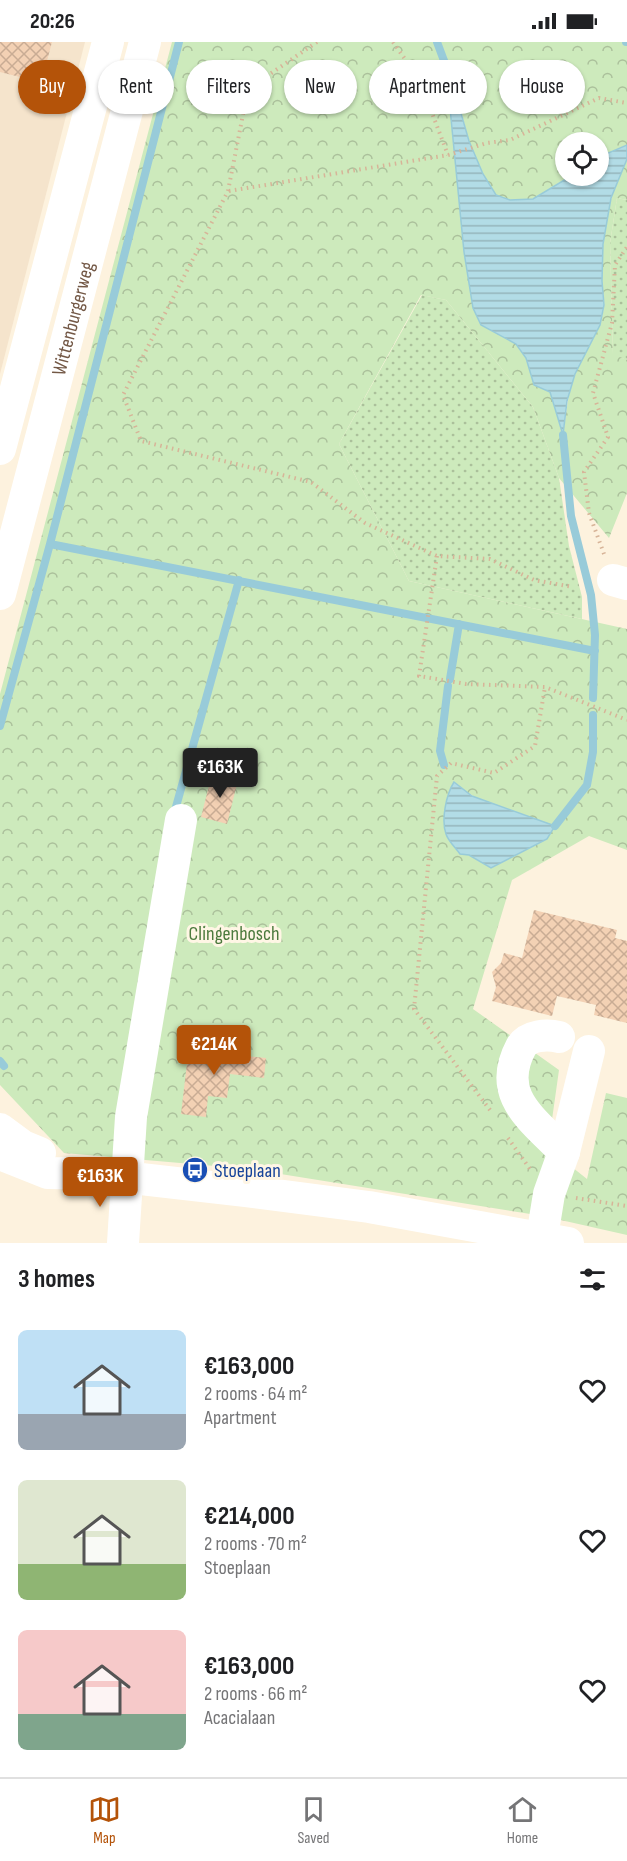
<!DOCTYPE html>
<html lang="en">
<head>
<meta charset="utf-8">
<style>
  :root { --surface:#fff; --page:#f6f6f6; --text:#202124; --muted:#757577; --line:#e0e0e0; --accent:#b45309 }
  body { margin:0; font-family:"Sofia Sans Condensed",sans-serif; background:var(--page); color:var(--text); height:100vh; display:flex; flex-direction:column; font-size:22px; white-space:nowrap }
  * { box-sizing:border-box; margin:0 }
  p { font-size:20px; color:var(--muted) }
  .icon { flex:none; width:33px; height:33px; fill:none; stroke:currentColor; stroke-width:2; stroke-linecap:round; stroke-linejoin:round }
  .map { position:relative; height:1201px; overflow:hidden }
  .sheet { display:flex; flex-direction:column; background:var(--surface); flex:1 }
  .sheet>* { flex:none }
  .hud { position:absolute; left:18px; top:18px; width:591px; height:54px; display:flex; gap:12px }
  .buttons { position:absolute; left:555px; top:90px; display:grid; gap:12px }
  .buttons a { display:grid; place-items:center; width:54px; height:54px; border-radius:50%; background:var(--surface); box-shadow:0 2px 4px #0004; font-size:30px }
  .price { position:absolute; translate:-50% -51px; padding:0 14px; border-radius:6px; background:var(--accent); color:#fff; font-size:20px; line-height:39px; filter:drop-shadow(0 2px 3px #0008) }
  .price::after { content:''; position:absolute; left:50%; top:36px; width:18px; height:14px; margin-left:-9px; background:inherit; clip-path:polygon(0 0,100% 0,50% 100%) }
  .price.active { background:#222; color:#fff }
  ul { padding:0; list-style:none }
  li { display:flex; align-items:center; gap:18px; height:150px; padding:0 18px }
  li span { display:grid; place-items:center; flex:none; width:168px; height:120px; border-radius:9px; color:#555 }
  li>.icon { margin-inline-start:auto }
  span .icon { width:72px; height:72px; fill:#fffc; stroke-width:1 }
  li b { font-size:26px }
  h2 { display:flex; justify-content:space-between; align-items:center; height:72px; padding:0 18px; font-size:26px }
  .tag { padding:0 21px; border-radius:27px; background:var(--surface); box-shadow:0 2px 4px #0004; font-size:21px; line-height:54px }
  .tag.active { background:var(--accent); color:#fff }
  .status { display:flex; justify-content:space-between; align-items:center; height:42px; padding:0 30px; background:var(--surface); direction:ltr }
  .status svg { height:16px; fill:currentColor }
  .menu { display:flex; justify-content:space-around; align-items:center; height:84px; border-top:2px solid var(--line); background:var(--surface); font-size:16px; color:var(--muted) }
  .menu a { display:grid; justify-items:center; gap:3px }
  .menu .active { color:var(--accent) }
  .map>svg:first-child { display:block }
</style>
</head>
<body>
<div class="status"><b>20:26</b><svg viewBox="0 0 49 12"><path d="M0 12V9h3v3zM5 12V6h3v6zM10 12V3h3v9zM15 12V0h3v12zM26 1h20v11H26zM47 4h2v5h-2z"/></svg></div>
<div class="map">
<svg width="627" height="1201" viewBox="0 0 627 1201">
  <defs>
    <pattern id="grass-dots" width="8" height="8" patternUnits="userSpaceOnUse" patternTransform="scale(1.5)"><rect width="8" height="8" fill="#cdeabc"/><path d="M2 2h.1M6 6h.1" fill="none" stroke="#abc09b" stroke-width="1.8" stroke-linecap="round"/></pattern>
    <pattern id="forest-crowns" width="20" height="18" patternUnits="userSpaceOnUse" patternTransform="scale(1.5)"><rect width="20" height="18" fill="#cdeabc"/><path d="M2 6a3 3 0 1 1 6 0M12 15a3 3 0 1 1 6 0" fill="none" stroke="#abc09b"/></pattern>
    <pattern id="water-rules" width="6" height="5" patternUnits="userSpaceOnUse" patternTransform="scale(1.5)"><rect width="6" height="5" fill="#b2dce6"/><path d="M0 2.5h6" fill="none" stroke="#95b5bc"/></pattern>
    <pattern id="building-cross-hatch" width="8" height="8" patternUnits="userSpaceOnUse" patternTransform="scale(1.5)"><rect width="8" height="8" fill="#f3d1b4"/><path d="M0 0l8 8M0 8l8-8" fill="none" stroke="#c9ac94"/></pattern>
  </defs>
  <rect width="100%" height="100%" fill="#fdf2de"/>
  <!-- residential -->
  <path fill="#f5e4cc" d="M0,0H85L0,332Z"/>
  <!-- grass -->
  <path fill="url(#grass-dots)" d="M617,156L627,158V318L613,313L610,201Z
    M422,253L446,258L533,365L559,436L569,504L582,555V577L409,539L339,402Z"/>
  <!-- forest -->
  <path fill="url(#forest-crowns)" fill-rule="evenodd" d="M172,0H627V103L599,115L598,100H566V134H571C560,141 545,155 532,157C522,159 504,160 496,153C473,134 463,69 453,41L450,66L464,210L473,266L481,283L516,302L526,316L534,343L550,350L563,391C567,372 567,352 575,333C584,310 600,291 604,265C605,256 602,247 602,238C601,198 607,153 627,117V158L617,156L610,201L613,312L627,318V451L609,496L559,436L533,365L446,258L421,253L339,402L409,539L627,587V808L589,794L512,838L473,967L559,1028L548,1106L587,1137L606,1051L627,1056V1193L543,1174L250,1127L64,1111L0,1043V652ZM454,741C483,762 516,778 547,797L491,826L469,813Z"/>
  <!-- water -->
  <path fill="url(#water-rules)" stroke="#98cbd9" stroke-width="1.5" d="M452,40L469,99L483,132L496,153L510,158L533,157L571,134H598L599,115L627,103V117L611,156L603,202L602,239L604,263L600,283L575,332L567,359L563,393L550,350L534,343L526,316L516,302L481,283L473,266L464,210L450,66Z
    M454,740L472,754L555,784L547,797L491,826L469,813L460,812C456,806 448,799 446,792C441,778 446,753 454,740Z"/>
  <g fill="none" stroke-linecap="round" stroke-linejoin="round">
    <!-- stream -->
    <path stroke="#98cbd9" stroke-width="8" d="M437,0L452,40
      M626,0H627
      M563,393L571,474L591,553L595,593L593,656
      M50,502L595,609
      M450,637L459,582
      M0,684L50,502L179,0
      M444,723L440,709L448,644
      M174,772L239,538
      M555,784L587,743L593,710V673
      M0,1019L4,1024"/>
  </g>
  <!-- building -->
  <path fill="url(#building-cross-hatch)" d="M0,0H52L44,30L39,29L36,39L0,30Z
    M212,732L238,738L227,782L201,775Z
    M534,868L617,888L615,896L627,899V981L594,973L596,963L557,954L552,974L492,959L496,945L492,930L501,921L504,911L522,916Z
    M226,1001L236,1013L266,1016L264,1036L230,1032L227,1056L208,1054L206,1075L181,1072L189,1004L218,1007Z"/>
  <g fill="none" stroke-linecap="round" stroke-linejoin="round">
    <!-- path -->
    <path stroke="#d7b498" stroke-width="4" stroke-dasharray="1.5 4.5" stroke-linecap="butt" d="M317,0L248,47L228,149L123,353L141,399L311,440L365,481L437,514L490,517L534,538L573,545
      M393,0L419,37L448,113
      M229,149L448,113L487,101L510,98L599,56L627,61
      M604,512L589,471L584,430L608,395L593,351L612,281L615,223L627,205
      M437,514L419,634L466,642L545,645L627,678
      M490,1068L414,967L437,734L451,721L494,731L535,704L545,645
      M508,1096L530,1127
      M576,1156L627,1164"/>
    <!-- minor -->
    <g stroke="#fff" stroke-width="32">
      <path d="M0,407L108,0"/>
      <path d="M613,538L627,542"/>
      <path id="s1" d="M0,552L145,0"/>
      <path d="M559,995C547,992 528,993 521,1005C495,1054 533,1077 564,1110"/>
      <path d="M0,1087L23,1104L40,1111"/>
      <path d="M0,1112L48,1131L97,1132L246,1149L369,1165L568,1201"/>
      <path d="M542,1195L549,1152L564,1110L589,1009"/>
      <path d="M123,1201L131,1075L181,778"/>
    </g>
  </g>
  <!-- icons -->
  <defs>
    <g id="bus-disc" transform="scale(1.35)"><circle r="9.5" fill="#1a4fb4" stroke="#fff6e5"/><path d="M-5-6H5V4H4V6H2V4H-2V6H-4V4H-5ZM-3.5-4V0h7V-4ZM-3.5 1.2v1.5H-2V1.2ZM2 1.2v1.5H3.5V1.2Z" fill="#fff"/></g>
  </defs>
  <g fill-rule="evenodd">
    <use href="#bus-disc" x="195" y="1128"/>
  </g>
  <g text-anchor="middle" stroke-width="6" stroke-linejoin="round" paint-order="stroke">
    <!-- street labels -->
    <g font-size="20" fill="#735846" stroke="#fff6e5">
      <text dy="7" stroke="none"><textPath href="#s1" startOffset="285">Wittenburgerweg</textPath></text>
    </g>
    <!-- park labels -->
    <g font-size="20" fill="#4c7a3d" stroke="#fff6e5">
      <text x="234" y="898">Clingenbosch</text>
    </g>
    <!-- transit labels -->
    <g font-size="20" fill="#164399" stroke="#fff6e5" text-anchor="start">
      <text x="214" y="1135">Stoeplaan</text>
    </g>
  </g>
</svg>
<div class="buttons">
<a><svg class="icon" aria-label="locate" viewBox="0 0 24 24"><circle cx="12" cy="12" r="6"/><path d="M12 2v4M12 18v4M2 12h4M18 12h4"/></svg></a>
</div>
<b class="price active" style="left:220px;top:757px">€163K</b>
<b class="price" style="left:214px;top:1034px">€214K</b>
<b class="price" style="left:100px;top:1166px">€163K</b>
<div class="hud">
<a class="tag active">Buy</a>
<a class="tag">Rent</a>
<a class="tag">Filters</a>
<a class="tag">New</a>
<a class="tag">Apartment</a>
<a class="tag">House</a>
</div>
</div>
<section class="sheet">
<h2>3 homes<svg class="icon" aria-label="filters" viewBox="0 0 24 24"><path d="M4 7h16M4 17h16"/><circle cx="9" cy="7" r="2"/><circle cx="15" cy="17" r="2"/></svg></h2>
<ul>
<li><span style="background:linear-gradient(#bfe0f5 70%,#9aa5b1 0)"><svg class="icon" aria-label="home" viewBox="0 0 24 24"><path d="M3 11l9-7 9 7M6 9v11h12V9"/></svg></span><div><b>€163,000</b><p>2 rooms · 64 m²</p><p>Apartment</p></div><svg class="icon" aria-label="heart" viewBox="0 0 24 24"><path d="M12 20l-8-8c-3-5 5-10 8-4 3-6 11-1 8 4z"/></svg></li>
<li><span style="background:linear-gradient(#dfe7d0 70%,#8fb573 0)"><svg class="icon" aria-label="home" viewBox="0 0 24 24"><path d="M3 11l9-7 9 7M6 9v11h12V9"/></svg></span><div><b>€214,000</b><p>2 rooms · 70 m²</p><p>Stoeplaan</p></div><svg class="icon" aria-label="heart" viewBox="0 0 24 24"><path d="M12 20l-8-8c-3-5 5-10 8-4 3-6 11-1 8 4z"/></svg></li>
<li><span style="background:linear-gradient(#f6c9c9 70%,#7fa58c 0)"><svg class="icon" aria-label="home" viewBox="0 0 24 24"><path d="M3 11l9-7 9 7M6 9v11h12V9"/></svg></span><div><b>€163,000</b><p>2 rooms · 66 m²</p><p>Acacialaan</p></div><svg class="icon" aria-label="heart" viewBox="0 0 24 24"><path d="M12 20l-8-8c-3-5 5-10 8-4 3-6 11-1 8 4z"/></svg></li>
</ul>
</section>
<nav class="menu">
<a class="active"><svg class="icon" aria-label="map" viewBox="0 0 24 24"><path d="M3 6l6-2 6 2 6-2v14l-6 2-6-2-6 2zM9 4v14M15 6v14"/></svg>Map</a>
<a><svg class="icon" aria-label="saved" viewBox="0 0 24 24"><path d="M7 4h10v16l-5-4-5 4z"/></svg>Saved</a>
<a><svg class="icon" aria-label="home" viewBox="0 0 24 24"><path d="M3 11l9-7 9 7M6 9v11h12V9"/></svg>Home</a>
</nav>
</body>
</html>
